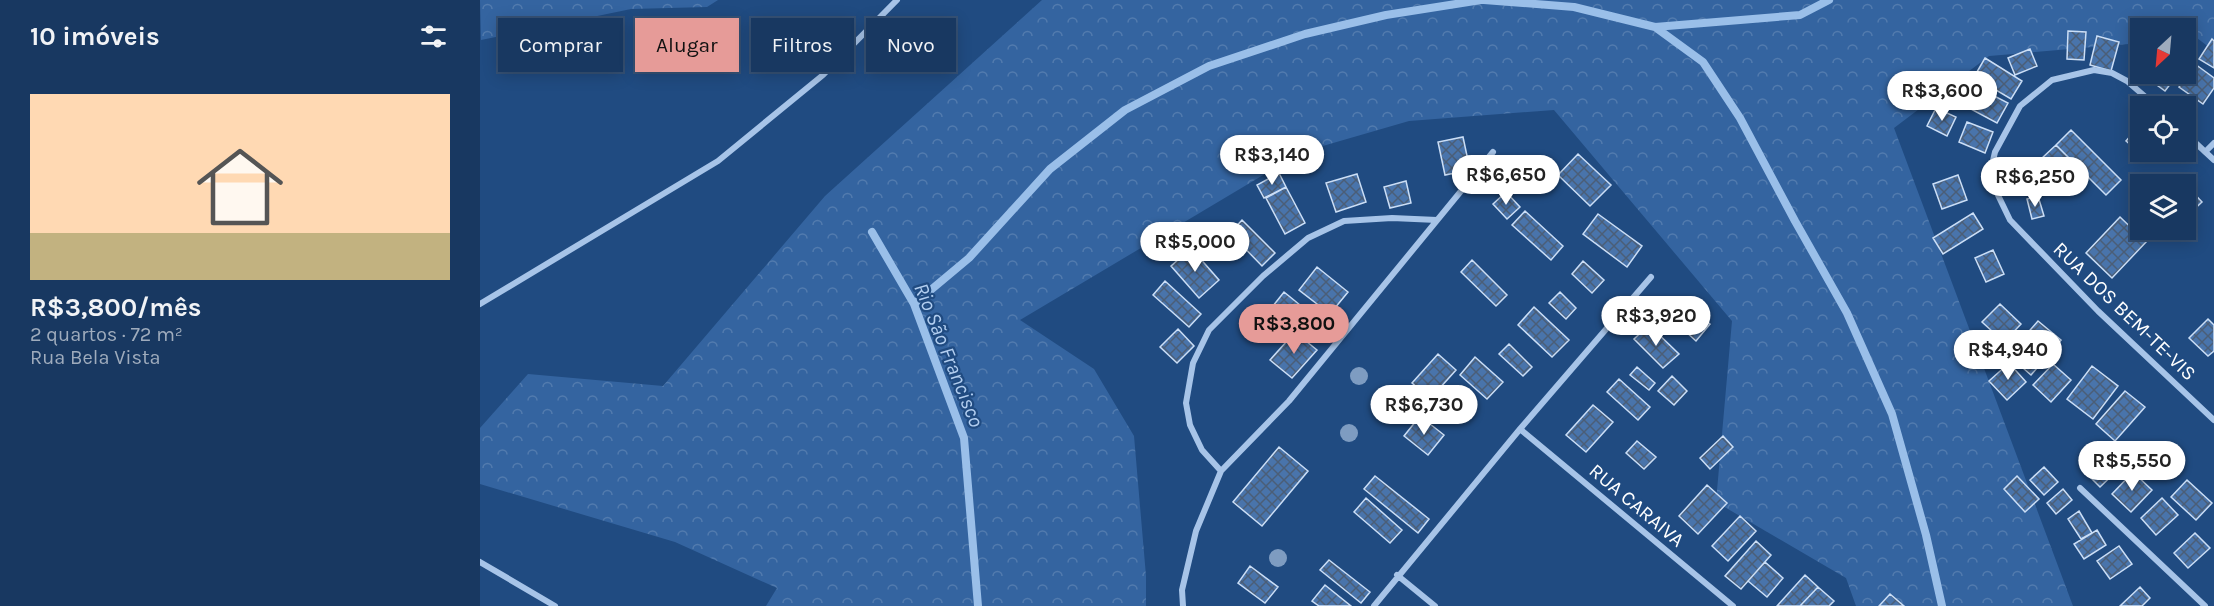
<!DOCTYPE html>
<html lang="pt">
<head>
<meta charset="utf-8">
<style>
  :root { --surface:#183861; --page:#25436a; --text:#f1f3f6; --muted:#9facbd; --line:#365276; --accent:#e69b98 }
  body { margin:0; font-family:Karla,sans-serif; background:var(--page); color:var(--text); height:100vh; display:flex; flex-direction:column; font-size:22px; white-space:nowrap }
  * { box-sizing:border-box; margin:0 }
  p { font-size:20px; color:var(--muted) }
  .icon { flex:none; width:33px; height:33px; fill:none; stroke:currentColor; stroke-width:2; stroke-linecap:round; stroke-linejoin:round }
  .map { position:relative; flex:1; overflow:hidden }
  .side { display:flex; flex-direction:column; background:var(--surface); width:480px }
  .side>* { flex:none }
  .guide { position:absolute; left:18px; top:18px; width:570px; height:54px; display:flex; gap:12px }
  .needle { width:39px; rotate:206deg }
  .buttons { position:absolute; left:1650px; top:18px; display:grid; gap:12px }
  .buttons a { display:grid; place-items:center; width:66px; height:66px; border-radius:0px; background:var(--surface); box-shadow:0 3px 15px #0003,0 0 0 2px var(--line); font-size:30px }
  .price { position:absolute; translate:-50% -51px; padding:0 14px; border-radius:21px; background:#fff; color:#222; font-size:20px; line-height:39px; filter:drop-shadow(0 2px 3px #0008) }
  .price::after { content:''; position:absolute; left:50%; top:36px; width:18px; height:14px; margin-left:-9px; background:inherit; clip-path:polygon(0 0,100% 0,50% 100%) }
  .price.on { background:var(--accent); color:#111 }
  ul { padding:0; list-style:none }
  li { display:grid; align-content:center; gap:12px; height:318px; padding:0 30px }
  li+li { border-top:2px solid var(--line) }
  li span { display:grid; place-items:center; height:186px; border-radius:0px; color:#555 }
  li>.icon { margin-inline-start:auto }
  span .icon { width:108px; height:108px; fill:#fffc; stroke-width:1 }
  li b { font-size:26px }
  h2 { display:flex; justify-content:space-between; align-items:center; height:72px; padding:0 30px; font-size:26px }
  .tag { padding:0 21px; border-radius:0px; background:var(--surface); box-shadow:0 3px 15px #0003,0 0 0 2px var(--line); font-size:21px; line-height:54px }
  .tag.on { background:var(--accent); color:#111 }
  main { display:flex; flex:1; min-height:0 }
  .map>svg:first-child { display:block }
</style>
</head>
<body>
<main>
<section class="side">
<h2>10 imóveis<svg class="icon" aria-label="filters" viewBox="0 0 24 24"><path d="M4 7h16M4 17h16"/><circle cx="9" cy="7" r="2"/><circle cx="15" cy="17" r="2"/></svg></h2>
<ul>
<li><span style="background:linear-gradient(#ffd9b3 75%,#c2b280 0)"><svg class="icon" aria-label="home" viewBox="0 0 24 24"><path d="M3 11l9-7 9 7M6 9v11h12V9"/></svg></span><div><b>R$3,800/mês</b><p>2 quartos · 72 m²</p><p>Rua Bela Vista</p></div></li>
</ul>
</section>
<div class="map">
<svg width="1734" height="606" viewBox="0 0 1734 606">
  <defs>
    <pattern id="forest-crowns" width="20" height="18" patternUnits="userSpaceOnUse" patternTransform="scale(1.5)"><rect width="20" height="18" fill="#3464a0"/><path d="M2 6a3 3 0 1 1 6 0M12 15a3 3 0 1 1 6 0" fill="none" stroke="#527bae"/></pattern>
    <pattern id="building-cross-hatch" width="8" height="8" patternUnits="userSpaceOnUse" patternTransform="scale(1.5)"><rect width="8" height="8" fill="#4974ab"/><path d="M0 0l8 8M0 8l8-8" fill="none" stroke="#4b5e77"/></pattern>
  </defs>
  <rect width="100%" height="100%" fill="#204b81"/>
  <!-- forest -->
  <path fill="url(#forest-crowns)" d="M0,0H238L227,7L151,9L1,40Z
    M562,0H1734V51L1717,38L1706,39V28H1660V43L1509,56L1414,128L1593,606H1376L1366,578L1236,502L1252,321L1074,110L929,121L822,152L540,320L614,369L654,436L666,576V606H286L297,588L195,542L0,484V428L48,374L183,386L345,196Z"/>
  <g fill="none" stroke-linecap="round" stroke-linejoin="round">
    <!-- stream -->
    <path stroke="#9abfe9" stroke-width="8" d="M1004,0L1094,7L1175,27L1223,62L1260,118L1315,221L1367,313L1412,414L1446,535L1462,606
      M1175,27L1320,15L1349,0
      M392,232L434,304L484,438L498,606
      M434,304L489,258L570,169L645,110L729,66L825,34L906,15L1001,0"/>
  </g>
  <!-- building -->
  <path fill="url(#building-cross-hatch)" stroke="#cbdef6" stroke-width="1.5" d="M1588,31L1606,32L1604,60L1587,59Z
    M1617,36L1639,42L1631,71L1610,65Z
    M1732,39L1734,41V68L1719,59Z
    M1550,49L1557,66L1535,75L1528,58Z
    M1505,58L1542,81L1531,99L1494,77Z
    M1715,64L1734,78V88L1723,104L1699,87Z
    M1664,74H1698L1685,91L1663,75Z
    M1497,87L1528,103L1517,123L1487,107Z
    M1456,108L1476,117L1467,136L1447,126Z
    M1487,122L1513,132L1505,153L1479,142Z
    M1660,125V152H1676L1668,160L1646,141Z
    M1591,130L1641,180L1626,195L1576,145Z
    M983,137L990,170L965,175L958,142Z
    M1576,145L1592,161L1578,175L1561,159Z
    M1098,154L1131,185L1110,206L1078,175Z
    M799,173L806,187L784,198L777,185Z
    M877,174L886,202L856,212L846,183Z
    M1478,175L1487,200L1462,209L1453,184Z
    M926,181L931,203L910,208L904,187Z
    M1706,185L1722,202L1706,217Z
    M806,187L825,223L805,234L786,198Z
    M1026,192L1040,207L1027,219L1013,204Z
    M1558,196L1564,216L1552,219L1547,199Z
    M1045,211L1083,246L1071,260L1032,225Z
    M1493,213L1503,229L1463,254L1453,238Z
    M1118,214L1162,246L1147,267L1103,234Z
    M1640,217L1666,242L1632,278L1606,253Z
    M762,220L795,253L782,266L750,233Z
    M1670,230H1693L1681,241Z
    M711,248L739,280L719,298L691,266Z
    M1513,250L1524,274L1506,282L1495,258Z
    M992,260L1027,295L1016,306L981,272Z
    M1103,261L1124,280L1112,293L1092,274Z
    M837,267L868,292L850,314L819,290Z
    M685,281L721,314L709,327L673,295Z
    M804,292L836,318L824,331L793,306Z
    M1080,292L1096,308L1086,319L1069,303Z
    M1206,304L1230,324L1216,341L1193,320Z
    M1520,304L1541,324L1524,342L1502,322Z
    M1054,307L1089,340L1072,357L1038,325Z
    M1728,319L1734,325V351L1728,356L1709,338Z
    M1558,321L1581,340L1551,375L1528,355Z
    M1169,325L1199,354L1183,368L1154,339Z
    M698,329L714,346L697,363L680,347Z
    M815,332L837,350L812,378L790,360Z
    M1029,344L1052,367L1043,376L1019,354Z
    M958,354L976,370L950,399L932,383Z
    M995,357L1023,382L1007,399L980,375Z
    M1529,363L1546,382L1527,400L1509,381Z
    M1573,364L1591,380L1571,402L1553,385Z
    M1612,366L1638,386L1613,419L1587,399Z
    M1157,367L1175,383L1169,390L1150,375Z
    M1192,376L1207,391L1194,405L1178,391Z
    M1139,379L1170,407L1158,420L1127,392Z
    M1645,391L1665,407L1635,441L1616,424Z
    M1113,405L1133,422L1106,452L1086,435Z
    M940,416L964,435L948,455L924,436Z
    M1243,436L1253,447L1230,469L1220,458Z
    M1157,441L1176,457L1164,469L1146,453Z
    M799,447L828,471L782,526L753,502Z
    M1627,449L1643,465L1620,487L1604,471Z
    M1564,467L1578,482L1564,495L1550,480Z
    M1653,472L1672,490L1651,512L1632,494Z
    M895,476L949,519L938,533L884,489Z
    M1537,476L1559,499L1545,512L1524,489Z
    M1707,480L1732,503L1716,520L1691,497Z
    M1227,485L1247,503L1218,534L1199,516Z
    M1583,489L1592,500L1576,514L1567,503Z
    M886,498L922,530L910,543L874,512Z
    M1682,498L1698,515L1676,535L1661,518Z
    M1599,511L1612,533L1601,539L1588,519Z
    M1260,516L1276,531L1248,561L1232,546Z
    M1617,530L1626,545L1604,559L1594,544Z
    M1715,533L1730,548L1708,568L1694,553Z
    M1276,541L1291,555L1261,589L1245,576Z
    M1639,546L1652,564L1630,579L1617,561Z
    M849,560L890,592L881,603L840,570Z
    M1285,562L1303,578L1287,597L1268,581Z
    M770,566L798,587L785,603L758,583Z
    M1325,575L1338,587L1320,606H1297Z
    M845,585L871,606H839L832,601Z
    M1338,587L1354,601L1349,606H1320Z
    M1660,587L1670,598L1662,606H1640Z
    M1410,594L1424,606H1399Z"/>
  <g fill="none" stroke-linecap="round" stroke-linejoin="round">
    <!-- street -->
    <path stroke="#a7c4e8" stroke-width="6" d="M1676,106L1647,81L1632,73L1614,70L1572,80L1540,106L1515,152L1510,174L1516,191L1530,220L1618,311L1734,420
      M1706,134L1734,160
      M1725,152L1734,143
      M0,304L238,161L343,75L417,0
      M1040,429L1253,606
      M741,471L722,450L710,425L706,403L713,363L729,330L783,276L828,238L864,221L912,218L957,220
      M1600,488L1725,606
      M0,562L75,606
      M917,575L955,606
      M703,606L702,590L716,531L741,471L809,401L1013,152
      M894,606L1040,429L1171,277"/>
  </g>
  <!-- trees -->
  <g fill="#7e9cc1">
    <circle cx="879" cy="376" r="9"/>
    <circle cx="869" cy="433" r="9"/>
    <circle cx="798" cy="558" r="9"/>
  </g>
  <g text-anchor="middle" stroke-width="4.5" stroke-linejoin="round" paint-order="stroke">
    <!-- street labels -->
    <g font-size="20" fill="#fff" stroke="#204b81">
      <text transform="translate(1645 311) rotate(44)" y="7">RUA DOS BEM-TE-VIS</text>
      <text transform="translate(1157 505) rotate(40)" y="7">RUA CARAIVA</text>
    </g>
    <!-- water labels -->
    <g font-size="21" font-style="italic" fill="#b2cef0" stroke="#204b81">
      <text transform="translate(469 355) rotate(68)" y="7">Rio São Francisco</text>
    </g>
  </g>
</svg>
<div class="buttons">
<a><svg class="needle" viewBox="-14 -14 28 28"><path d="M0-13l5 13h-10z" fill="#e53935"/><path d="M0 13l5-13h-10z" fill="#9facbd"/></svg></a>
<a><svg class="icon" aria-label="locate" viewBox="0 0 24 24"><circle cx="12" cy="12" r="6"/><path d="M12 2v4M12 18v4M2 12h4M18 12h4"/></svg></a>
<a><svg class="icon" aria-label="layers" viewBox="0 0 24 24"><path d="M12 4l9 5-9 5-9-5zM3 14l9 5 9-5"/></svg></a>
</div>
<b class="price" style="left:1462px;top:122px">R$3,600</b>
<b class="price" style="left:792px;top:186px">R$3,140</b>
<b class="price" style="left:1026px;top:206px">R$6,650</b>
<b class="price" style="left:1555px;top:208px">R$6,250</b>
<b class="price" style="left:715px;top:273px">R$5,000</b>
<b class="price" style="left:1176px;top:347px">R$3,920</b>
<b class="price on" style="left:814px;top:355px">R$3,800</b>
<b class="price" style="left:1528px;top:381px">R$4,940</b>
<b class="price" style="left:944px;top:436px">R$6,730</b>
<b class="price" style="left:1652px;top:492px">R$5,550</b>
<div class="guide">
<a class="tag">Comprar</a>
<a class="tag on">Alugar</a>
<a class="tag">Filtros</a>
<a class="tag">Novo</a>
</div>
</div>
</main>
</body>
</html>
